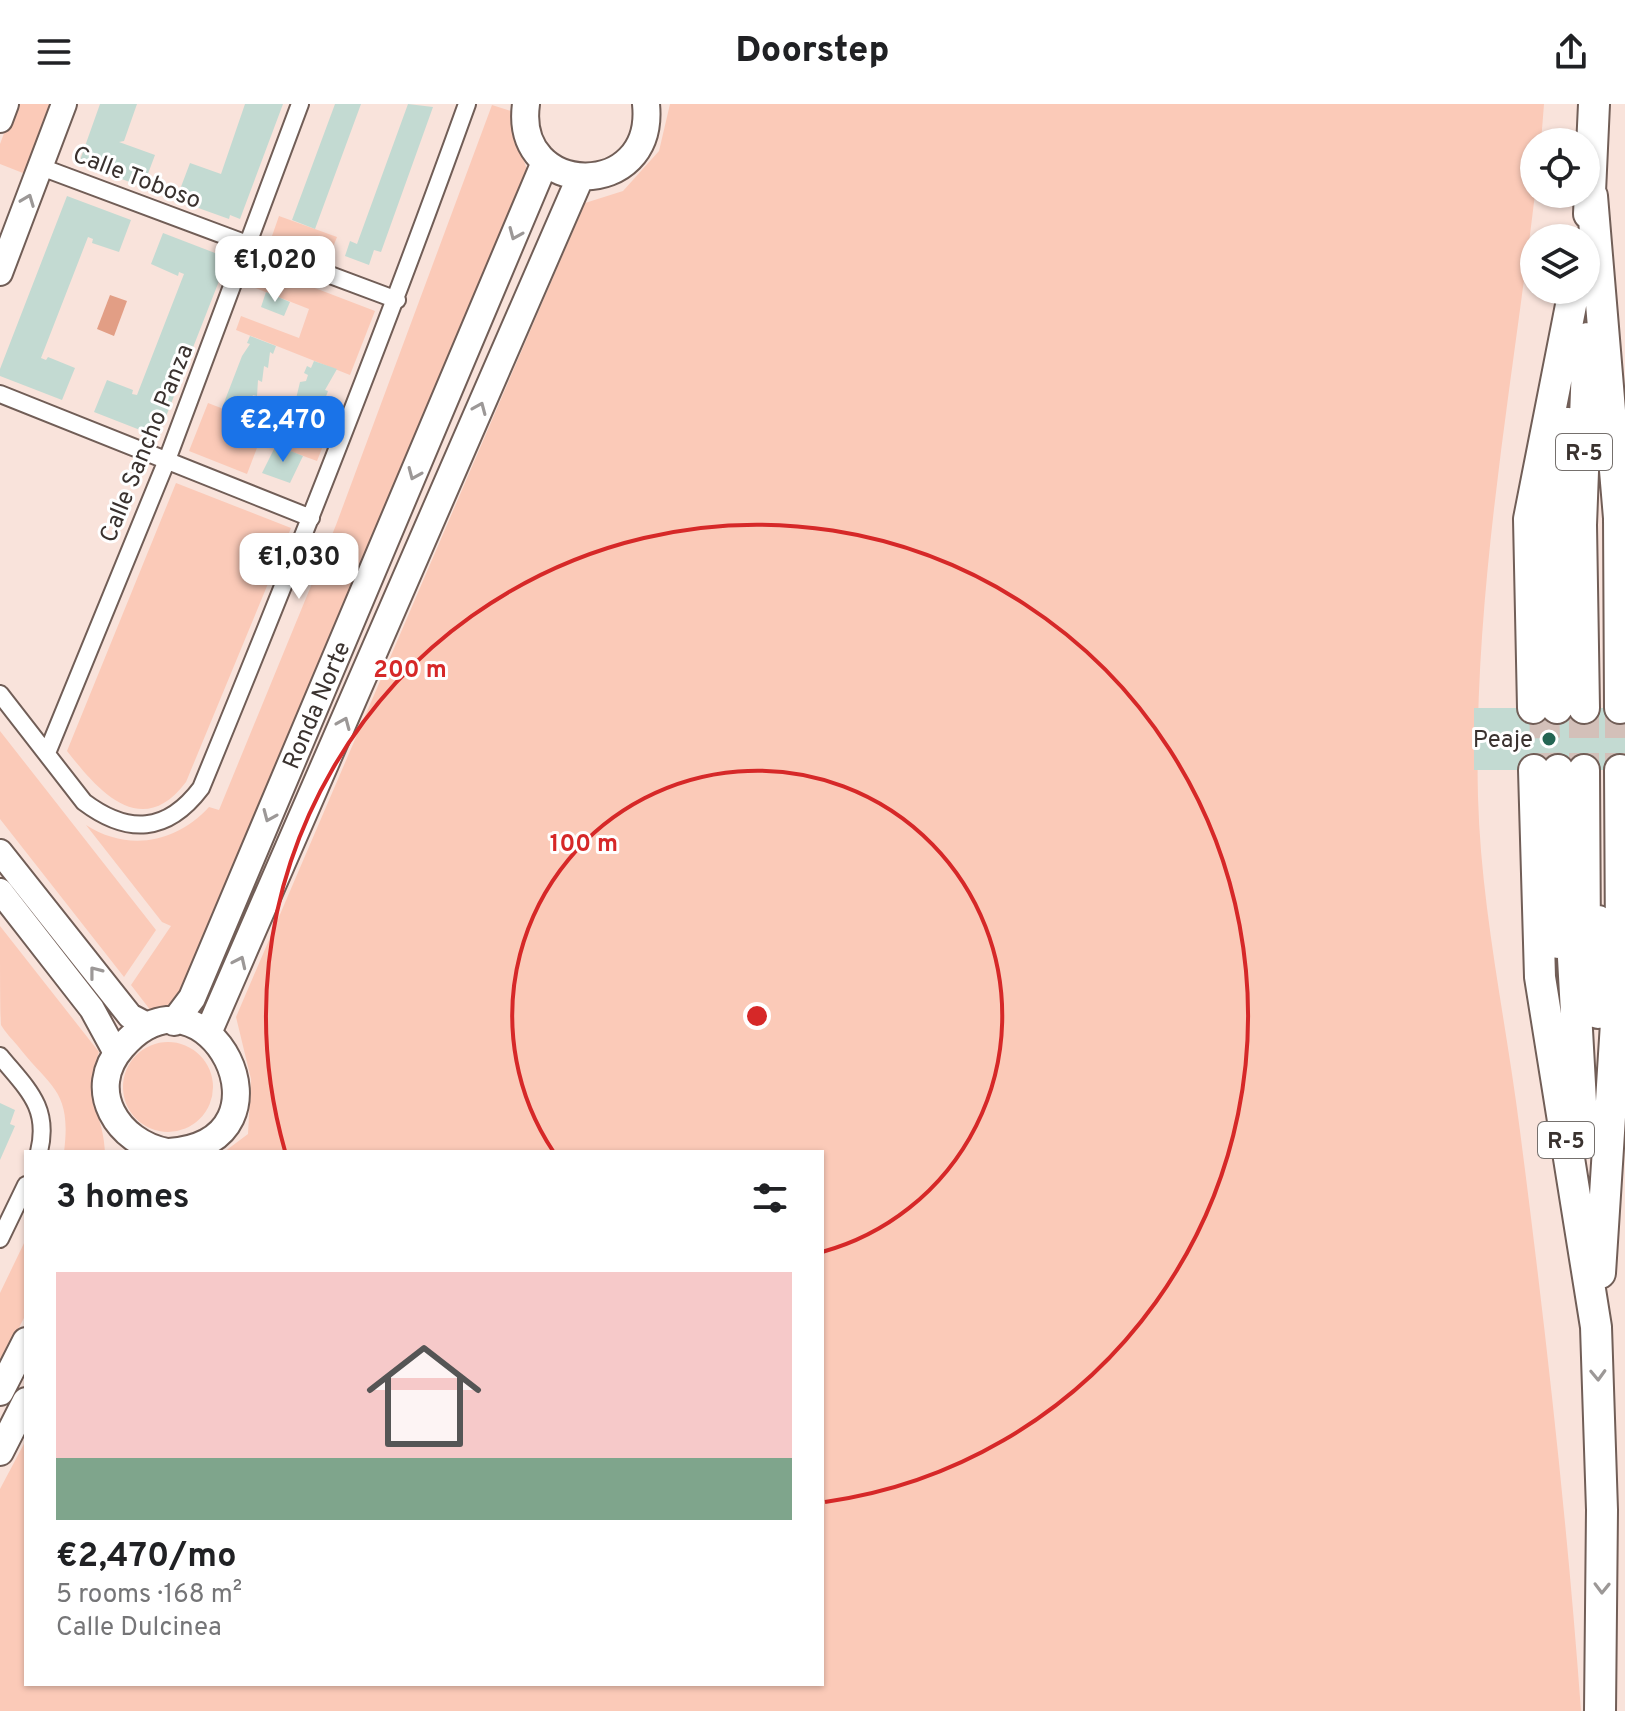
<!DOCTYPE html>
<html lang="en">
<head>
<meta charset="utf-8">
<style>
  :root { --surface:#fff; --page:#f2f2f2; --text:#202124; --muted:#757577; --accent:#1a73e8 }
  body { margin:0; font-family:Overpass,sans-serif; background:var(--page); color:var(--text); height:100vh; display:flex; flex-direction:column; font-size:30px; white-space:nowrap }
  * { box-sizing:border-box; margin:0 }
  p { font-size:26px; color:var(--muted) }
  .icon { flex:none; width:44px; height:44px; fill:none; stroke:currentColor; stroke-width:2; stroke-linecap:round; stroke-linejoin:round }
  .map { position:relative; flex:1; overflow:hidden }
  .drawer { position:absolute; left:24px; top:1046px; width:800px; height:536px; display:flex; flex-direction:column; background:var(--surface); border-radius:0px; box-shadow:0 2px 6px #0004 }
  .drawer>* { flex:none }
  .buttons { position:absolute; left:1520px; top:24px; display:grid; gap:16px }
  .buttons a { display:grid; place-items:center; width:80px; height:80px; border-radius:50%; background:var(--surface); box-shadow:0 2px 6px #0004; font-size:40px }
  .price { position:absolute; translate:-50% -68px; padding:0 18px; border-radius:16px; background:#fff; color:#222; font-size:26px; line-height:52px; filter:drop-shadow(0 2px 4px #0008) }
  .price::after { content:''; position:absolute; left:50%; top:48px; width:24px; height:18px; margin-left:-12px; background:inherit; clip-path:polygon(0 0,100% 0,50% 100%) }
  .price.current { background:var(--accent); color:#fff }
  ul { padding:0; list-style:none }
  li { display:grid; align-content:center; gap:16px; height:424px; padding:0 32px }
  li span { display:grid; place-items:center; height:248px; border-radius:0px; color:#555 }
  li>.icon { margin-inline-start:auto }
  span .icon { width:144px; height:144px; fill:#fffc; stroke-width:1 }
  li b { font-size:34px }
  h2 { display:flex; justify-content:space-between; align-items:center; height:96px; padding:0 32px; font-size:34px }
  header { display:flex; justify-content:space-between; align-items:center; height:104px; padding:0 32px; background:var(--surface); font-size:36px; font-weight:800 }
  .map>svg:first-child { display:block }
</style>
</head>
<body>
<header><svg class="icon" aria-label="menu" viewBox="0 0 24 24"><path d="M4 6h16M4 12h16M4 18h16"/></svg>Doorstep<svg class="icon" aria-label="share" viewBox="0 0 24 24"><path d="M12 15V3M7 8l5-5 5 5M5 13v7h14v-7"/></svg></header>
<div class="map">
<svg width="1625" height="1607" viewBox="0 0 1625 1607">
  <rect width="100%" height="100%" fill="#f9e3db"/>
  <!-- green -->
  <path fill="#fbcab8" d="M15,0H55L28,71L0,60V40Z
    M670,0H1544L1541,38H1534L1535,90C1511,290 1473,491 1478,693C1481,805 1506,916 1520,1027C1545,1220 1567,1414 1581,1607H0V1385L26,1336V1580H822V1048H224L248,1030L251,975L236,913L585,99L623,87L659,47Z
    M492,1L511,7L515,32L529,71L180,895L168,905L151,907L131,881L171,822L162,818L86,721C128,748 176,739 209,703L219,706L336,421Z
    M279,112L337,133L329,153L272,132Z
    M260,163L375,207L350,271L236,226L241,212L299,234L309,205L253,183Z
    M276,292L334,314L317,357L260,336L247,370L189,347L208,299L265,321Z
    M176,379L291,424L186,678C141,738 97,685 67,647Z
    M0,627L156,826L124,873L0,715Z
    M0,822L99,948C82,995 103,1006 105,1048H64C72,985 50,984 17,941C12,935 5,928 1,921C0,909 0,841 0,822Z
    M123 983a45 45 0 1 1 90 0a45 45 0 1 1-90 0Z
    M26,1135V1210L0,1261V1189Z"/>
  <!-- water -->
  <path fill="#e29e85" d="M110,191L127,197L114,232L97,225Z"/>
  <!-- building -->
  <path fill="#c3dad2" d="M100,0H137L124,37L119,38L155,51L143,83L79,59Z
    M245,0H283L240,115L230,111L229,115L176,96L190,59L221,70Z
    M335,0H361L315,125L292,116Z
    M408,0L433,3L381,148L374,146L369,161L345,152L350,137L357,140Z
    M67,92L131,116L119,148L92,139L93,135L88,133L41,254L46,256L48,253L75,264L62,296L0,272V265Z
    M163,129L228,154L158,333L94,308L107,276L133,286L132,290L137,291L184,170L179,168L178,172L151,160Z
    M266,188L290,198L284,212L261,203Z
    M250,232L276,242L273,250L270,248L268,264L264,262L262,278L258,276L257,292L253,291L250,298L254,300L252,307L247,305L244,313L222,304L242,252L250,240L247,239Z
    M314,257L337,265L325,286L328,287L320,309L295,299L300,278L306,277L308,271L304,269L307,262L311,264Z
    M276,341L303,352L290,379L262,369Z
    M1474,604H1625V666H1474Z
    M0,999L15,1006L10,1020L15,1022L0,1056Z"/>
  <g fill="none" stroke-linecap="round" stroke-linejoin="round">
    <!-- motorway-tunnel -->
    <path stroke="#d3c0b9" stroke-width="30" stroke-dasharray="30 15" stroke-linecap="butt" d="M1544,604L1546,666
      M1584,604V666
      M1620,604V666"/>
    <!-- minor casing -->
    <g stroke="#715e57" stroke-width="20">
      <path id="minor" d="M41,63L397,196
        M0,290L311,414
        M0,590L84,698C128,731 167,729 201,684C294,458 384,231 467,0
        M47,649L167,356L300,0
        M0,952C27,985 50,1003 39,1048
        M0,1135L26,1081"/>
    </g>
    <!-- secondary casing -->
    <g stroke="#715e57" stroke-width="28">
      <path id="secondary" d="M0,16L6,0
        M0,169L64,0
        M0,748L130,912L149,922
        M0,787L92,905L116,949"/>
    </g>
    <!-- primary casing -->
    <g stroke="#715e57" stroke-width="30">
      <path id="primary" d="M526,0C513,95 656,98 646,0
        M174,918L192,894L545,58
        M208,929L580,74
        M167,1048C118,1039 84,986 122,943C205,846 305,1038 169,1048
        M0,1288L26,1237
        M0,1348L26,1297"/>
    </g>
    <!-- motorway casing -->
    <g stroke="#715e57" stroke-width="34">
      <path id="motorway" d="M1592,92L1619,414L1620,604
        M1589,110L1594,0
        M1533,604L1529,415L1574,186
        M1557,604L1555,427L1567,319
        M1584,604L1581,421L1588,234
        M1534,666L1540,873L1596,1223L1602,1406L1600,1607
        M1558,666L1559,839
        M1584,666L1585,841
        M1598,817V909
        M1571,818L1583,1034
        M1600,1169L1621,841L1620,666"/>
    </g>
    <!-- minor -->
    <use href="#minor" stroke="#fff" stroke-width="16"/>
    <!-- secondary -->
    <use href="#secondary" stroke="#fff" stroke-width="24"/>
    <!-- primary -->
    <use href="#primary" stroke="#fff" stroke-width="26"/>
    <!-- motorway -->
    <use href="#motorway" stroke="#fff" stroke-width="30"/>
  </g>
  <!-- one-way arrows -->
  <defs><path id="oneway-chevron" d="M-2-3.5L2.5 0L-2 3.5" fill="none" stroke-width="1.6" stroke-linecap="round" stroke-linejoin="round" transform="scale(2)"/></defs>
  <g stroke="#9c9897">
    <use href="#oneway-chevron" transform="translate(28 96) rotate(-69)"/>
    <use href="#oneway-chevron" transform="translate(515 130) rotate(113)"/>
    <use href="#oneway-chevron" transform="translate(480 304) rotate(-67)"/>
    <use href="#oneway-chevron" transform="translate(414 370) rotate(113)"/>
    <use href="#oneway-chevron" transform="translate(344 619) rotate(-67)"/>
    <use href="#oneway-chevron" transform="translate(269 712) rotate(113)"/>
    <use href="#oneway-chevron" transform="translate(240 858) rotate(-65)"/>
    <use href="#oneway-chevron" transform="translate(95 868) rotate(-128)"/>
    <use href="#oneway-chevron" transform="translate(1598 1271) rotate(88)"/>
    <use href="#oneway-chevron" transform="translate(1602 1484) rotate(91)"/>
  </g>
  <!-- distance rings -->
  <g fill="none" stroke="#d62828" stroke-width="4">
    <path d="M553 1047A245 245 0 1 1 822 1148"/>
    <path d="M285 1047A491 491 0 1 1 825 1398"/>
  </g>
  <!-- markers -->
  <circle fill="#246553" stroke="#fff" stroke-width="3" cx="1549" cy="635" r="8"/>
  <g text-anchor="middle" stroke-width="6" stroke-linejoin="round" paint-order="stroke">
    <!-- shield labels -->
    <g fill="#fff" stroke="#75706d" stroke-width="2">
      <rect x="1556" y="330" width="56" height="36" rx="6"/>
      <rect x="1538" y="1018" width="56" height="36" rx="6"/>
    </g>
    <g font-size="22" font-weight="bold" fill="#3a322f">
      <text x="1584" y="356">R-5</text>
      <text x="1566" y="1044">R-5</text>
    </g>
    <!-- street labels -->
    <g font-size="24" fill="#3a322f" stroke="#fff">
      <text transform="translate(137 73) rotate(21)" y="8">Calle Toboso</text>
      <text transform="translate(146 339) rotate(-68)" y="8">Calle Sancho Panza</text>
      <text transform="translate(316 601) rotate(-67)" y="8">Ronda Norte</text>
    </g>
    <!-- poi labels -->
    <g font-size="24" fill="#3a322f" stroke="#fff" text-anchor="end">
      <text x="1533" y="643">Peaje</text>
    </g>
  </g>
  <circle cx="757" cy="912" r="12" fill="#d62828" stroke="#fff" stroke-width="4"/>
  <g font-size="24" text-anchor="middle" font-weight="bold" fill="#d62828" stroke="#fff" stroke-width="6" stroke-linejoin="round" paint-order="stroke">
    <text x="410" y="573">200 m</text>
    <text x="584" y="747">100 m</text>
  </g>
</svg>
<div class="buttons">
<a><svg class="icon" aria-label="locate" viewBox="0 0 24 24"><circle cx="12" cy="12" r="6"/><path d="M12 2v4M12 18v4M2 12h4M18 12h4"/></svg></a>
<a><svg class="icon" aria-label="layers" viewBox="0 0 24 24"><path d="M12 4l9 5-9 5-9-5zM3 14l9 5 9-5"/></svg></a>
</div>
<b class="price" style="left:275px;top:200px">€1,020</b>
<b class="price current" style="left:283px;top:360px">€2,470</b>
<b class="price" style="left:299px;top:497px">€1,030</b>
<section class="drawer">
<h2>3 homes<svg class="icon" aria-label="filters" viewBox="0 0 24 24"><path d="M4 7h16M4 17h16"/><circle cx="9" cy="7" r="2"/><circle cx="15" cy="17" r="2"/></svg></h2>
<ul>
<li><span style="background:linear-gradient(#f6c9c9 75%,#7fa58c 0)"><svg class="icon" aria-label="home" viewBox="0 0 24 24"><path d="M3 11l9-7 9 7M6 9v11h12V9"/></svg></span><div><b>€2,470/mo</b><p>5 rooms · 168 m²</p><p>Calle Dulcinea</p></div></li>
</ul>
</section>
</div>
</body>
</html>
